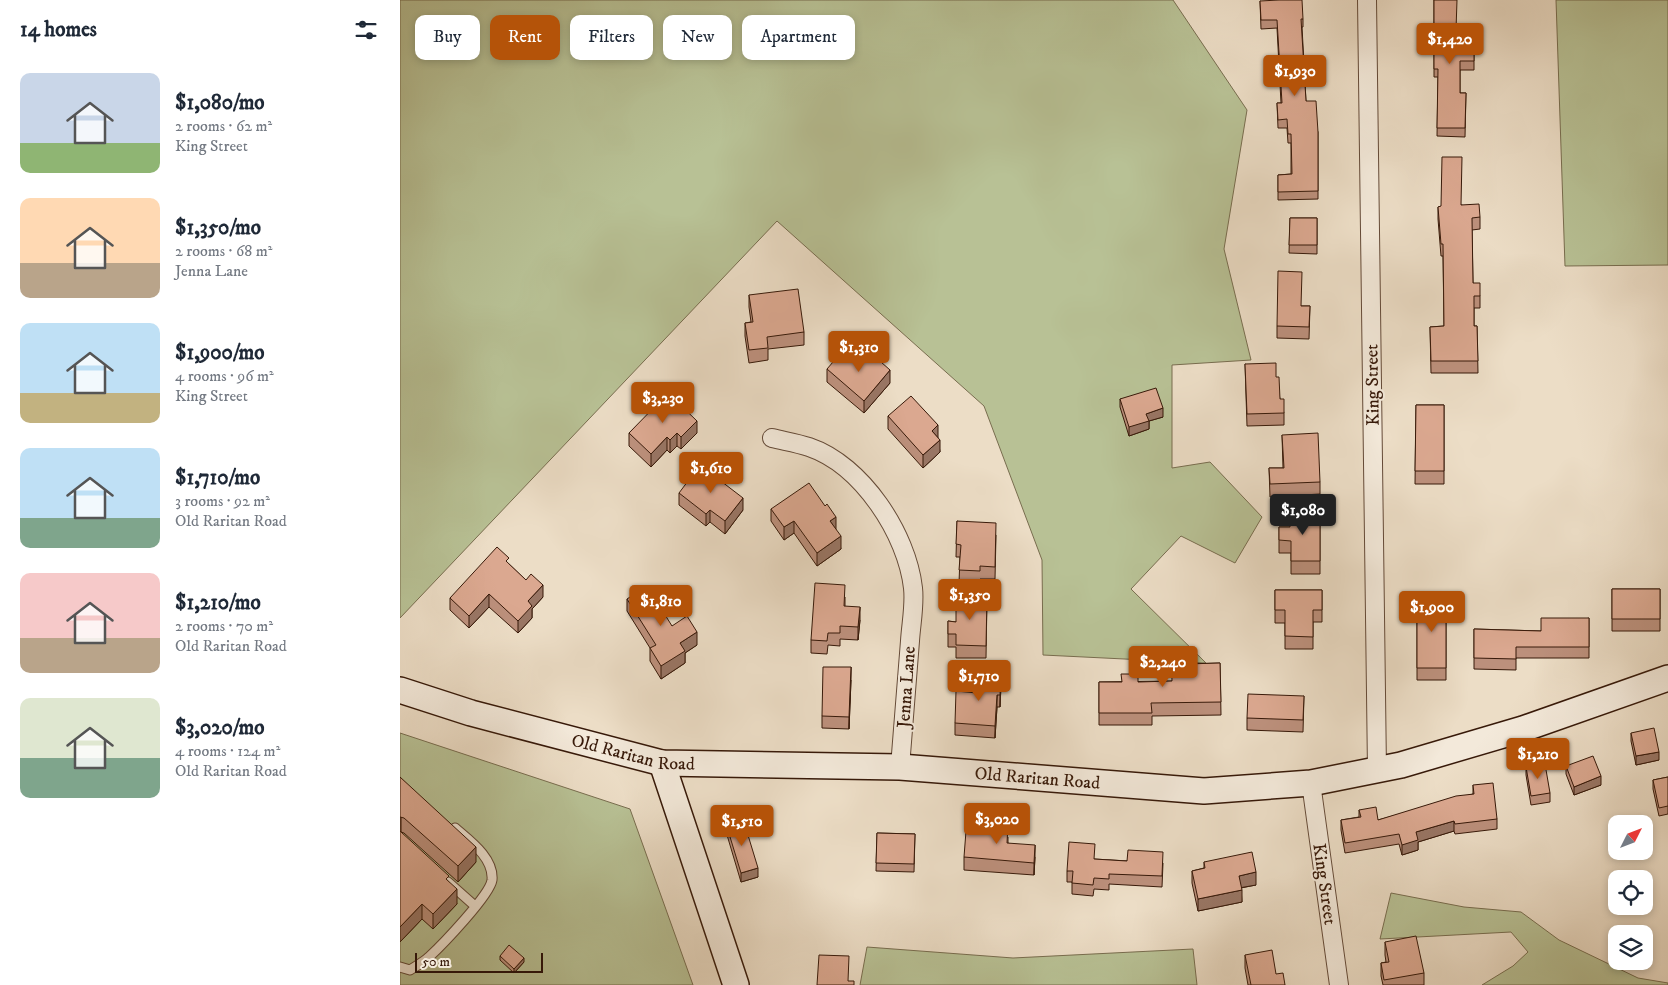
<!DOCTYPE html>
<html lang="en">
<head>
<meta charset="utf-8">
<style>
  :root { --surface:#fff; --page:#f6f6f7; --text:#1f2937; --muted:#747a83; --accent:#b45309 }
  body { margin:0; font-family:"IM FELL DW Pica",serif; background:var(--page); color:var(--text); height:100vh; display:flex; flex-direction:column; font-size:19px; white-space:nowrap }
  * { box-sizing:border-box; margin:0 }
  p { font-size:16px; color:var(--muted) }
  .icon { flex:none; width:28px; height:28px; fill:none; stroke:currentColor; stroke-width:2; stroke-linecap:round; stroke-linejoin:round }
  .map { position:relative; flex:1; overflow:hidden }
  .drawer { display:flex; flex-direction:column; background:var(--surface); width:400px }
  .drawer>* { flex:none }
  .hud { position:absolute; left:15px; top:15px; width:475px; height:45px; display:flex; gap:10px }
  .needle { width:32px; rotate:48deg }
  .buttons { position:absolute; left:1208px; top:815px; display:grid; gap:10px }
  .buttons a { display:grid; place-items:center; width:45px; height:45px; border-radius:10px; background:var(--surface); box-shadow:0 2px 8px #0003; font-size:25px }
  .scale { position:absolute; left:15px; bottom:12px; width:128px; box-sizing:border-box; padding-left:5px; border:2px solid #371909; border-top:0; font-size:14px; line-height:18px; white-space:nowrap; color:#371909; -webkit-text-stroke:4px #f3e9da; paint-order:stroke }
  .price { position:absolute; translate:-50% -42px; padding:0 11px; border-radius:5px; background:var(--accent); color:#fff; font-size:16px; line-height:32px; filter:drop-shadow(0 1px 2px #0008) }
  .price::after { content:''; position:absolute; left:50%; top:30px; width:15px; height:11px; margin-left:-8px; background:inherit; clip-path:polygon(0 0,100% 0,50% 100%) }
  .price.active { background:#222; color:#fff }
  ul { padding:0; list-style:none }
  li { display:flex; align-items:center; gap:15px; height:125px; padding:0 20px }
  li span { display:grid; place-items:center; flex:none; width:140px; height:100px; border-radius:10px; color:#555 }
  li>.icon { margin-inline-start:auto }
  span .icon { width:60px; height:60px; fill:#fffc; stroke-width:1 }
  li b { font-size:21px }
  h2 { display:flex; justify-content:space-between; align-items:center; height:60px; padding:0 20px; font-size:21px }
  .pill { padding:0 18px; border-radius:10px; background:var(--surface); box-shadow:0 2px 8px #0003; font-size:18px; line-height:45px }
  .pill.active { background:var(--accent); color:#fff }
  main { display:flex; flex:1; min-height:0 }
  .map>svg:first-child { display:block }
</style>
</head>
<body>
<main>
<section class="drawer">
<h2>14 homes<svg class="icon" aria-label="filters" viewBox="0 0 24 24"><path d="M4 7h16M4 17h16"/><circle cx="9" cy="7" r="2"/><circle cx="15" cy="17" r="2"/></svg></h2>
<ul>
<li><span style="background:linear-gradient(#c9d6e8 70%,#8fb573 0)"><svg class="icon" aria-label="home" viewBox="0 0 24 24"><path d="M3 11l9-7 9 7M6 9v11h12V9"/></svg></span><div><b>$1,080/mo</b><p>2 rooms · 62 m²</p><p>King Street</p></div></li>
<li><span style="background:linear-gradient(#ffd9b3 65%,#b9a48a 0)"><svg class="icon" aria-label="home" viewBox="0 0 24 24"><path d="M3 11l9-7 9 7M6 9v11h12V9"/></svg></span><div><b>$1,350/mo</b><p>2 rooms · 68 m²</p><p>Jenna Lane</p></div></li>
<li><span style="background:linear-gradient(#bfe0f5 70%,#c2b280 0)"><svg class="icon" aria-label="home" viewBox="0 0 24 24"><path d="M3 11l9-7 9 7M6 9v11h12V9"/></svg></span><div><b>$1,900/mo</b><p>4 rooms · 96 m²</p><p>King Street</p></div></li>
<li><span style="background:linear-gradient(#bfe0f5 70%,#7fa58c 0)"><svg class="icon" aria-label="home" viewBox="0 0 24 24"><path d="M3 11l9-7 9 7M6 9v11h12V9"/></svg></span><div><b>$1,710/mo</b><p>3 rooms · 92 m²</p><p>Old Raritan Road</p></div></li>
<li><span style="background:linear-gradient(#f6c9c9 65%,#b9a48a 0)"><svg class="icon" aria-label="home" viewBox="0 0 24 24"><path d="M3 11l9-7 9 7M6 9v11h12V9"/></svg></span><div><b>$1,210/mo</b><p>2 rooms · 70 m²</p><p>Old Raritan Road</p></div></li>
<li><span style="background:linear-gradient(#dfe7d0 60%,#7fa58c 0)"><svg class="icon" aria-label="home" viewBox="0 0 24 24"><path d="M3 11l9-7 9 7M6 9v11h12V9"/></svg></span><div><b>$3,020/mo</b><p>4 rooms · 124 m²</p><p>Old Raritan Road</p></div></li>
</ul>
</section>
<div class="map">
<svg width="1268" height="985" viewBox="0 0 1268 985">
  <rect width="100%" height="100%" fill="#ecddc6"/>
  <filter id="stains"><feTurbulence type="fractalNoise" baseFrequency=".004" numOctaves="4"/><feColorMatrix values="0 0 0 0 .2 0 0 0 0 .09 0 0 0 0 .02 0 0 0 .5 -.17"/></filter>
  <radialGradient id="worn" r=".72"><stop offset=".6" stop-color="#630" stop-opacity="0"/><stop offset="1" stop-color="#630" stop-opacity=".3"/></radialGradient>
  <!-- green -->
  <path fill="#b8c195" stroke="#786d4f" d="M0,0H773L847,110L824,249L851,360L772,365V468L810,462L862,517L835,563L781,536L731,589L806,663L643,655L642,560L584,406L377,221L0,618Z
    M1156,0H1268V265L1165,266Z
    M0,733L230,809L293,985H0Z
    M991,893L1064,907L1121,912L1159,940L1238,978L1268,983V985H1082L1113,966L1128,952L1111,932L980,939Z
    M467,947L613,958L793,949L797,985H460Z"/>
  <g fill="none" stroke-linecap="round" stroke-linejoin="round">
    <!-- lane casing -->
    <g stroke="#644a38" stroke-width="11">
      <path id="lane" d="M48,882L75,906
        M0,967L10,970C16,966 24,962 29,957C42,945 90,895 92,880C94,858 70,841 55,828"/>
    </g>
    <!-- street casing -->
    <g stroke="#644a38" stroke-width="20">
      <path id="street" d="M967,0L977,770
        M372,438C384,441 397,443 409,447C462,465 507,534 513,588C515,605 511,624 510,641C507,683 503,725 500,767
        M911,783L939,985"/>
    </g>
    <!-- secondary casing -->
    <g stroke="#371909" stroke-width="28">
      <g id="secondary">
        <path id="s1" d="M0,690L71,713L262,763L500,767L804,791L911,783L1001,765L1123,729L1268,678"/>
        <path d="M262,763L336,985"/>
      </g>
    </g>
    <!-- lane -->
    <use href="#lane" stroke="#f3e9da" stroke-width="9"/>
    <!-- street -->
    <use href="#street" stroke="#f3e9da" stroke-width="18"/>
    <!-- secondary -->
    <use href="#secondary" stroke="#f3e9da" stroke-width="25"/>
  </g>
  <!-- wall -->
  <path fill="#bc907c" stroke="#371909" d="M1034,0L1056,30L1060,43H1074V70H1060V93H1066L1065,137L1037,136L1038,77H1034Z
    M860,1L903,19V27H902L906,101L918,132V199L878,200V175L891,174V143H888L887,128H878L877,103H881L877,28L861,29Z
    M1062,205L1080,217V229L1072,230L1073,283L1080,296V308H1074V326H1077L1078,373H1031L1030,327L1044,326L1043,256H1041L1038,219V207Z
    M890,218H917V254L889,253Z
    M349,295L404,332V345L368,349V360L349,363L345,336V323L351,322L349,307Z
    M901,306H910L909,339L877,338V326Z
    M463,364L490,383L464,413L427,382V369Z
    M845,364L876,377L880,399L884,413V425L847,426Z
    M720,399L763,417L749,421V429L729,436L720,407Z
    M1016,405H1044V484H1015Z
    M488,416L538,438L540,452L523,468L488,429Z
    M229,433H297L281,449L277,446L270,453L267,450L251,467L229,446Z
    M882,435L920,482V494L870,497L869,468H883Z
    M279,493L343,510L325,534L310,522L306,526L279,505Z
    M371,509L436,530L441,549L417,566L394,533L384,540L371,521Z
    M920,511V574H891V553H879V527H890Z
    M557,521L596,535L595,579H580V584L559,583L560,557H556Z
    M109,564L143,597L132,609V618L118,633L89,607L69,628L50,610V598Z
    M1212,589H1260V631H1212Z
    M875,590H922V622H913V649H885V623H875Z
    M445,597V607L460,620L458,640L440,639V646L428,645L427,654L411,653V640Z
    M587,597L586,658H556V647H548V621L556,622Z
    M1017,598H1046V680H1017Z
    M227,599L272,626L297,645L285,653V663L261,679L250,661V648L227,611Z
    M1189,618V658H1116V670L1074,669V629L1141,631Z
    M820,663L821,715L752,716V725H699V682L772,681L785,664Z
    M451,680L449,729L422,728V716Z
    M601,685L600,707H597L595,738L555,735V723L577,693Z
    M904,696L903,732L847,730V718Z
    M1231,733L1259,760L1236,765L1231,741Z
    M1166,766L1201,785L1174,795L1166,774Z
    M1126,767L1150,793V802L1131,805L1126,775Z
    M0,777L76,862L58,882L4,833L1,832L49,882L57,904L33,929L22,919L0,942Z
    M1268,777V814L1259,816L1253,789V780Z
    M1073,785L1097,819V829L1055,834L1054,831L1018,842V850L1002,855L999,844L945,853L941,830V820L959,817V810L978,820L1073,794Z
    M327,827L358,877L341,882L327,835Z
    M477,833L515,834L514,872L476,871Z
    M608,837V843L635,857L634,875L564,870V857Z
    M694,859L763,863L762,887L709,884V890L694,889L693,896L672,894V882H667V871Z
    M804,862L856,885L841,888L842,902L798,911L792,883V871L804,868Z
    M985,942L1024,973V985H983L981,976V963L986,962L985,955Z
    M845,955L876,974L885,985H848L845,968Z
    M100,956L124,962L114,973L100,960Z"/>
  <!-- shaded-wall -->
  <path fill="#997665" stroke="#371909" d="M490,370V383L464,413V401Z
    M763,408V417L749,421V429L729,436V427L746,414Z
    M297,421V433L281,449V437Z
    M538,425V438L532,431Z
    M277,433V446L270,453V440Z
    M267,437V450L251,467V454Z
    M540,440V452L523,468V455Z
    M343,498V510L325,534V521Z
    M310,510V522L306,526V514Z
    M436,517V530L430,521Z
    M394,521V533L384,540V527Z
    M441,536V549L417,566V553Z
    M143,585V597L132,609V618L118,633V621L128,601Z
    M89,594V607L69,628V616Z
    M460,607V620L458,640V627Z
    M297,632V645L285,653V663L261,679V666L280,643Z
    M451,667V680L449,729V717Z
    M601,673V685L600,707V695Z
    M597,695V707L595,738V726Z
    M1259,752V760L1236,765V756Z
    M1201,776V785L1174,795V787Z
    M1,816V832H0V817Z
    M1054,821V831L1018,842V850L1002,855V845L1016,832Z
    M635,845V857L634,875V863Z
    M76,847V862L58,882V866Z
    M358,868V877L341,882V873Z
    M856,872V885L839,888V876Z
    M57,889V904L33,929V914Z
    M842,890V902L798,911V899Z
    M22,904V919L0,942V927Z
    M124,958V962L114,973V969Z"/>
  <!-- building -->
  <path fill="#dba890" stroke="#371909" d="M879,0H902L903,19H901L906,101H916L918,132V191L878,192V175L892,174L891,134H888L887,119L878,120L877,103H882L877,20H861L860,1Z
    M1034,0H1057L1056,30H1060V43H1074V61H1060V93H1066L1065,128H1037L1038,69H1034Z
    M1042,157H1062L1061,205L1079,204L1080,217L1072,218L1073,283H1080V296H1074V326H1077L1078,361H1031L1030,327L1044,326L1043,244H1041L1038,207L1041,206Z
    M890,218H917V245H889Z
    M878,271L902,272L901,306H910L909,327L877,326Z
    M398,289L404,332L367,337L368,348L349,350L345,323L353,322L349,295Z
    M445,348L463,364L472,354L490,370L464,401L427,369Z
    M876,363V377H879L880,399H884V413L847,414L845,364Z
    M756,388L763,408L746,414L749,421L729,427L720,399Z
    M268,393L297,421L281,437L277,433L270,440L267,437L251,454L229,433Z
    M511,396L538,425L532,431L540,440L523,455L488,416Z
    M1016,405H1044V471H1015Z
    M918,433L920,482L870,484L869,468H884L882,435Z
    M300,465L343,498L325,521L310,510L306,514L279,493Z
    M409,483L425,506L427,504L436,517L430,521L441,536L417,553L394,521L384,527L371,509Z
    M890,511H920V561H891V541L879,540V527H890Z
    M557,521L596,523L595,567L580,566V571L559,570L561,545L556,544Z
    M97,547L109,558L106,561L126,580L131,574L143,585L128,601L132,606L118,621L89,594L69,616L50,598Z
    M415,583L445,585L444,606L460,607L458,627L440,626V633H428L427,641L411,640Z
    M247,586L272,626L287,616L297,632L280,643L285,651L261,666L250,648L256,645L227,599Z
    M1212,589H1260V619H1212Z
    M875,590H922V610H913V637L885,636V610H875Z
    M556,596L587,597L586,646L556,645V634H548V621L556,622Z
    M1017,598H1046V668H1017Z
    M1141,618H1189V647H1116V659L1074,658V629L1141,631Z
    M771,649H785V664L820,663L821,702L751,703L752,713H699V682H722L721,674H738V682L772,681Z
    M423,667H451L449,717L422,716Z
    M578,672L601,673L600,695H597L595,726L555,723L556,691L577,693Z
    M848,694L904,696L903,720L847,718Z
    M1254,728L1259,752L1236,756L1231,733Z
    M1193,756L1201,776L1174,787L1166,766Z
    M1145,764L1150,793L1131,796L1126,767Z
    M0,777L76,847L58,866L4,818L0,817Z
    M1268,777V806L1259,808L1253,780Z
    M1093,783L1097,819L1055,824L1054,821L1016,832L1018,840L1002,845L999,834L945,843L941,820L961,817L959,810L976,807L978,820L1056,796L1074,794L1073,785Z
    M344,822L358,868L341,873L327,827Z
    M585,822L608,824L607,843L635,845L634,863L564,857L566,831L584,833Z
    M0,831L49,876L46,879L57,889L33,914L22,904L0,927Z
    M477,833L515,834L514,864L476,863Z
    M669,842L695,844L694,859L727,861L728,850L763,852L762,876L709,874V879L694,878L693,885L672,883L673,871H667Z
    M852,852L856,872L839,876L842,890L798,899L792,871L805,868L804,862Z
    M1016,936L1024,973L984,980L981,963L989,962L985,942Z
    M109,945L124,958L114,969L100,956Z
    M872,950L876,974L883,973L885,985H851L845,955Z
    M419,955L449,956L448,981H454V985H417Z"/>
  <g text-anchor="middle" stroke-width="4" stroke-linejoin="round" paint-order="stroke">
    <!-- street labels -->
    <g font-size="18" fill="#371909" stroke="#f3e9da">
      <text transform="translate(972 385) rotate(-91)" y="6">King Street</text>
      <text transform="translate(506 687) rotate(-86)" y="6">Jenna Lane</text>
      <text dy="6" stroke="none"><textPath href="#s1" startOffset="242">Old Raritan Road</textPath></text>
      <text dy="6" stroke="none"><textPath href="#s1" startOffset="648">Old Raritan Road</textPath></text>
      <text transform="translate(925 884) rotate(82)" y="6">King Street</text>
    </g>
  </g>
  <rect width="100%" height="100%" filter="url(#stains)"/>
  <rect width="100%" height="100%" fill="url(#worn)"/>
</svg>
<div class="buttons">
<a><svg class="needle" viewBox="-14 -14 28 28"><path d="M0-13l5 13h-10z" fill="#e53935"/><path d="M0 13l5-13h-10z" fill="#747a83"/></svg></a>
<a><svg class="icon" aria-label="locate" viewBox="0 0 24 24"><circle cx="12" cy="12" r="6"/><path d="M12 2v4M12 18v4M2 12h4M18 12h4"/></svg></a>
<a><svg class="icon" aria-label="layers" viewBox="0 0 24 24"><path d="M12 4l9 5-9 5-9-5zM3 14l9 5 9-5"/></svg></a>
</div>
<div class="scale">50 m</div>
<b class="price" style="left:1050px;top:65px">$1,420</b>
<b class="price" style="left:895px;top:97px">$1,930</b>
<b class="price" style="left:459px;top:373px">$1,310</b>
<b class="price" style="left:263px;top:424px">$3,230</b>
<b class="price" style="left:311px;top:494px">$1,610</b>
<b class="price active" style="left:903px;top:536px">$1,080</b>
<b class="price" style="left:570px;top:621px">$1,350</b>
<b class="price" style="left:261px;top:627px">$1,810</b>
<b class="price" style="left:1032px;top:633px">$1,900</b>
<b class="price" style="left:763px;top:688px">$2,240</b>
<b class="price" style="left:579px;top:702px">$1,710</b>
<b class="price" style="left:1138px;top:780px">$1,210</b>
<b class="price" style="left:597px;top:845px">$3,020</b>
<b class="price" style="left:342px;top:847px">$1,510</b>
<div class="hud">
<a class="pill">Buy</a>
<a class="pill active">Rent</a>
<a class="pill">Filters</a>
<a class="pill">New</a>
<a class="pill">Apartment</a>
</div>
</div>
</main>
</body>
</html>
